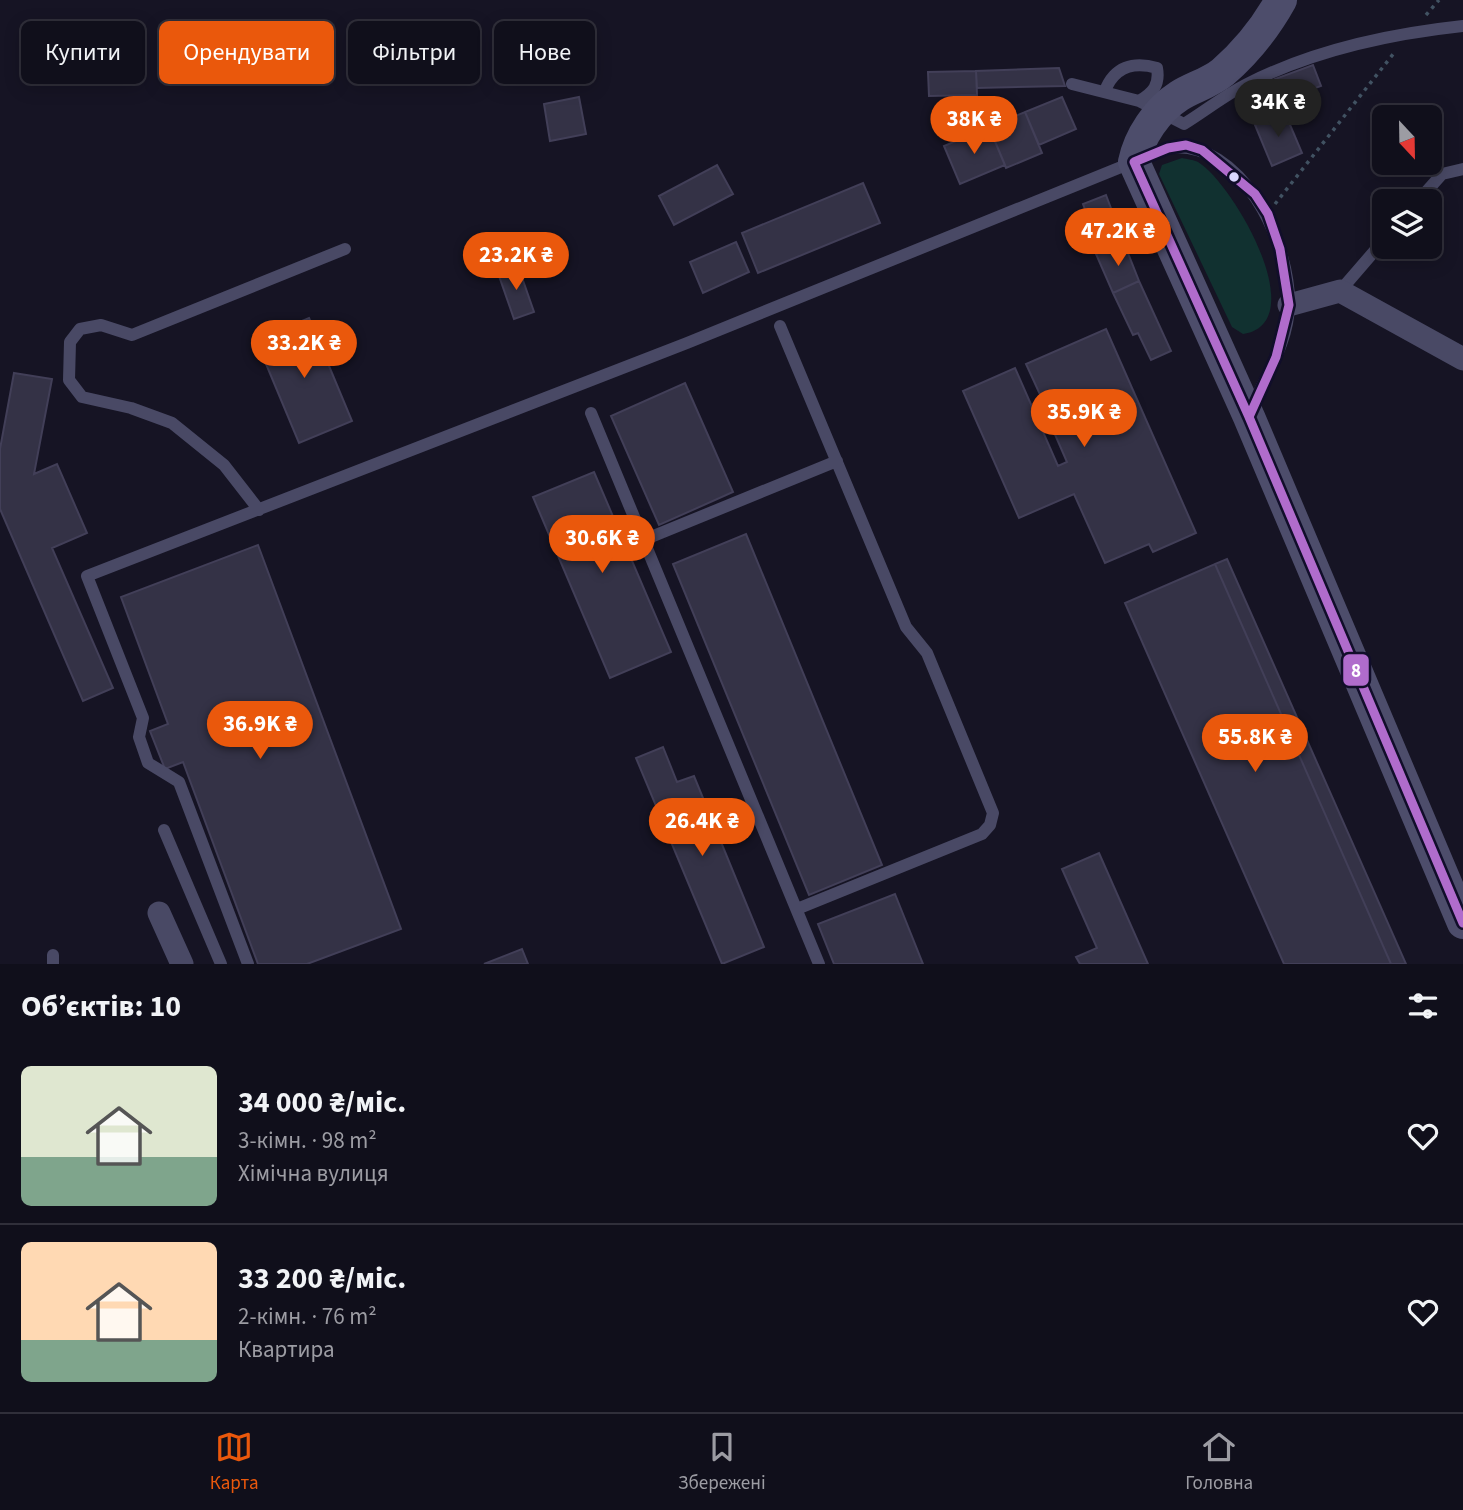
<!DOCTYPE html>
<html lang="uk">
<head>
<meta charset="utf-8">
<style>
  :root { --surface:#100f1b; --page:#1e1d28; --text:#f1f3f6; --muted:#9c9ca3; --line:#302f3a; --accent:#ea580c }
  body { margin:0; font-family:"Source Sans 3",sans-serif; background:var(--page); color:var(--text); height:100vh; display:flex; flex-direction:column; font-size:26px; white-space:nowrap }
  * { box-sizing:border-box; margin:0 }
  p { font-size:23px; color:var(--muted) }
  .icon { flex:none; width:38px; height:38px; fill:none; stroke:currentColor; stroke-width:2; stroke-linecap:round; stroke-linejoin:round }
  .map { position:relative; height:964px; overflow:hidden }
  .side { display:flex; flex-direction:column; background:var(--surface); flex:1 }
  .side>* { flex:none }
  .guide { position:absolute; left:21px; top:21px; width:700px; height:63px; display:flex; gap:14px }
  .needle { width:46px; rotate:158deg }
  .buttons { position:absolute; left:1372px; top:105px; display:grid; gap:14px }
  .buttons a { display:grid; place-items:center; width:70px; height:70px; border-radius:10px; background:var(--surface); box-shadow:0 4px 18px #0003,0 0 0 2px var(--line); font-size:35px }
  .price { position:absolute; translate:-50% -60px; padding:0 16px; border-radius:24px; background:var(--accent); color:#fff; font-size:23px; line-height:46px; filter:drop-shadow(0 2px 4px #0008) }
  .price::after { content:''; position:absolute; left:50%; top:42px; width:21px; height:16px; margin-left:-10px; background:inherit; clip-path:polygon(0 0,100% 0,50% 100%) }
  .price.on { background:#222; color:#fff }
  ul { padding:0; list-style:none }
  li { display:flex; align-items:center; gap:21px; height:175px; padding:0 21px }
  li+li { border-top:2px solid var(--line) }
  li span { display:grid; place-items:center; flex:none; width:196px; height:140px; border-radius:10px; color:#555 }
  li>.icon { margin-inline-start:auto }
  span .icon { width:84px; height:84px; fill:#fffc; stroke-width:1 }
  li b { font-size:30px }
  h2 { display:flex; justify-content:space-between; align-items:center; height:84px; padding:0 21px; font-size:30px }
  .chip { padding:0 24px; border-radius:10px; background:var(--surface); box-shadow:0 4px 18px #0003,0 0 0 2px var(--line); font-size:24px; line-height:63px }
  .chip.on { background:var(--accent); color:#fff }
  .menu { display:flex; justify-content:space-around; align-items:center; height:98px; border-top:2px solid var(--line); background:var(--surface); font-size:19px; color:var(--muted) }
  .menu a { display:grid; justify-items:center; gap:4px }
  .menu .on { color:var(--accent) }
  .map>svg:first-child { display:block }
</style>
</head>
<body>
<div class="map">
<svg width="1463" height="964" viewBox="0 0 1463 964">
  <rect width="100%" height="100%" fill="#161424"/>
  <!-- green -->
  <path fill="#113130" d="M1182,158C1187,159 1194,160 1198,162C1233,183 1314,323 1243,334L1232,327L1159,174L1162,165Z"/>
  <!-- building -->
  <path fill="#343246" stroke="#423f58" stroke-width="2" d="M1313,65L1321,86L1282,100L1275,79Z
    M1059,68L1065,86L977,88L976,71Z
    M976,71L977,95L929,96L928,72Z
    M579,97L586,134L550,141L544,104Z
    M1062,97L1076,129L1039,145L1025,112Z
    M1025,112L1042,153L1006,168L989,127Z
    M1285,113L1302,153L1272,166L1255,125Z
    M989,127L1005,165L960,184L944,146Z
    M717,165L733,194L674,225L659,196Z
    M863,183L880,223L758,273L742,233Z
    M1106,195L1124,243L1101,252L1083,204Z
    M736,242L749,272L703,293L690,262Z
    M1124,243L1139,281L1113,293L1096,254Z
    M518,266L534,312L514,319L498,273Z
    M1139,281L1171,351L1151,360L1138,333L1133,335L1113,293Z
    M309,318L352,421L299,443L256,340Z
    M1106,329L1196,533L1153,552L1149,544L1105,563L1074,494L1019,518L963,391L1015,368L1058,466L1067,462L1053,430L1094,412L1086,395L1048,412L1026,364Z
    M14,373L52,379L34,474L57,464L87,533L52,548L113,688L83,701L0,509V449Z
    M685,383L733,492L659,525L611,416Z
    M594,472L671,652L610,678L533,497Z
    M746,534L882,865L809,895L673,564Z
    M258,545L401,929L307,964H258L183,762L165,769L150,731L168,724L121,597Z
    M1227,559L1406,964H1391L1215,564Z
    M1215,564L1391,964H1284L1125,603Z
    M663,747L677,782L694,776L764,947L722,964L636,758Z
    M1099,853L1148,964H1080L1076,957L1097,948L1062,869Z
    M895,894L923,964H834L818,924Z
    M522,949L528,964H484Z"/>
  <g fill="none" stroke-linecap="round" stroke-linejoin="round">
    <!-- path -->
    <path stroke="#415262" stroke-width="3.5" stroke-dasharray="3.5 5" stroke-linecap="butt" d="M1426,15L1439,0
      M1275,204L1394,53"/>
    <!-- service -->
    <path stroke="#494965" stroke-width="12" d="M1072,84L1139,101L1184,124C1205,111 1225,95 1247,84C1314,50 1388,34 1463,26
      M1105,91C1114,67 1133,61 1157,68C1160,85 1153,93 1139,101
      M1418,201L1442,174L1463,169
      M1340,291L1384,240
      M780,326L906,627L927,653L993,813L990,825L982,834L797,909
      M591,413L819,964
      M259,510L224,465L172,423L131,408L82,397L69,380L70,342L80,329L101,325L132,335L345,249
      M646,539L837,461
      M164,830L221,964
      M53,955V964
      M248,964L179,782L148,763L139,737L143,718L87,576L687,343L1168,148C1241,138 1290,242 1289,304C1289,342 1265,376 1251,410"/>
    <!-- minor -->
    <path stroke="#494965" stroke-width="23" d="M1289,305L1340,291L1463,359
      M159,913L182,964"/>
    <!-- secondary -->
    <path stroke="#4d4d6b" stroke-width="32" d="M1281,0C1266,27 1246,52 1223,72C1210,83 1193,87 1179,96C1157,110 1139,137 1134,162L1249,417L1463,923"/>
    <!-- bus-1 casing -->
    <g stroke="#110e2a" stroke-width="14">
      <path id="bus-1" d="M1186,145L1202,150L1255,194L1268,214L1280,249L1289,305L1276,357L1249,417L1134,162L1168,148Z
        M1249,417L1463,923"/>
    </g>
    <!-- bus-1 -->
    <use href="#bus-1" stroke="#b06ccc" stroke-width="9"/>
  </g>
  <!-- markers -->
  <circle fill="#dad7ff" stroke="#110e2a" stroke-width="2.5" cx="1234" cy="177" r="6"/>
  <rect stroke="#110e2a" stroke-width="2.5" x="1342" y="653" width="28" height="34" rx="7" fill="#b06ccc"/>
  <g font-size="19" text-anchor="middle" font-weight="bold" fill="#fff">
    <text x="1356" y="677">8</text>
  </g>
</svg>
<div class="buttons">
<a><svg class="needle" viewBox="-14 -14 28 28"><path d="M0-13l5 13h-10z" fill="#e53935"/><path d="M0 13l5-13h-10z" fill="#9c9ca3"/></svg></a>
<a><svg class="icon" aria-label="layers" viewBox="0 0 24 24"><path d="M12 4l9 5-9 5-9-5zM3 14l9 5 9-5"/></svg></a>
</div>
<b class="price on" style="left:1278px;top:139px">34K ₴</b>
<b class="price" style="left:974px;top:156px">38K ₴</b>
<b class="price" style="left:1118px;top:268px">47.2K ₴</b>
<b class="price" style="left:516px;top:292px">23.2K ₴</b>
<b class="price" style="left:304px;top:380px">33.2K ₴</b>
<b class="price" style="left:1084px;top:449px">35.9K ₴</b>
<b class="price" style="left:602px;top:575px">30.6K ₴</b>
<b class="price" style="left:260px;top:761px">36.9K ₴</b>
<b class="price" style="left:1255px;top:774px">55.8K ₴</b>
<b class="price" style="left:702px;top:858px">26.4K ₴</b>
<div class="guide">
<a class="chip">Купити</a>
<a class="chip on">Орендувати</a>
<a class="chip">Фільтри</a>
<a class="chip">Нове</a>
</div>
</div>
<section class="side">
<h2>Об’єктів: 10<svg class="icon" aria-label="filters" viewBox="0 0 24 24"><path d="M4 7h16M4 17h16"/><circle cx="9" cy="7" r="2"/><circle cx="15" cy="17" r="2"/></svg></h2>
<ul>
<li><span style="background:linear-gradient(#dfe7d0 65%,#7fa58c 0)"><svg class="icon" aria-label="home" viewBox="0 0 24 24"><path d="M3 11l9-7 9 7M6 9v11h12V9"/></svg></span><div><b>34 000 ₴/міс.</b><p>3-кімн. · 98 m²</p><p>Хімічна вулиця</p></div><svg class="icon" aria-label="heart" viewBox="0 0 24 24"><path d="M12 20l-8-8c-3-5 5-10 8-4 3-6 11-1 8 4z"/></svg></li>
<li><span style="background:linear-gradient(#ffd9b3 70%,#7fa58c 0)"><svg class="icon" aria-label="home" viewBox="0 0 24 24"><path d="M3 11l9-7 9 7M6 9v11h12V9"/></svg></span><div><b>33 200 ₴/міс.</b><p>2-кімн. · 76 m²</p><p>Квартира</p></div><svg class="icon" aria-label="heart" viewBox="0 0 24 24"><path d="M12 20l-8-8c-3-5 5-10 8-4 3-6 11-1 8 4z"/></svg></li>
</ul>
</section>
<nav class="menu">
<a class="on"><svg class="icon" aria-label="map" viewBox="0 0 24 24"><path d="M3 6l6-2 6 2 6-2v14l-6 2-6-2-6 2zM9 4v14M15 6v14"/></svg>Карта</a>
<a><svg class="icon" aria-label="saved" viewBox="0 0 24 24"><path d="M7 4h10v16l-5-4-5 4z"/></svg>Збережені</a>
<a><svg class="icon" aria-label="home" viewBox="0 0 24 24"><path d="M3 11l9-7 9 7M6 9v11h12V9"/></svg>Головна</a>
</nav>
</body>
</html>
